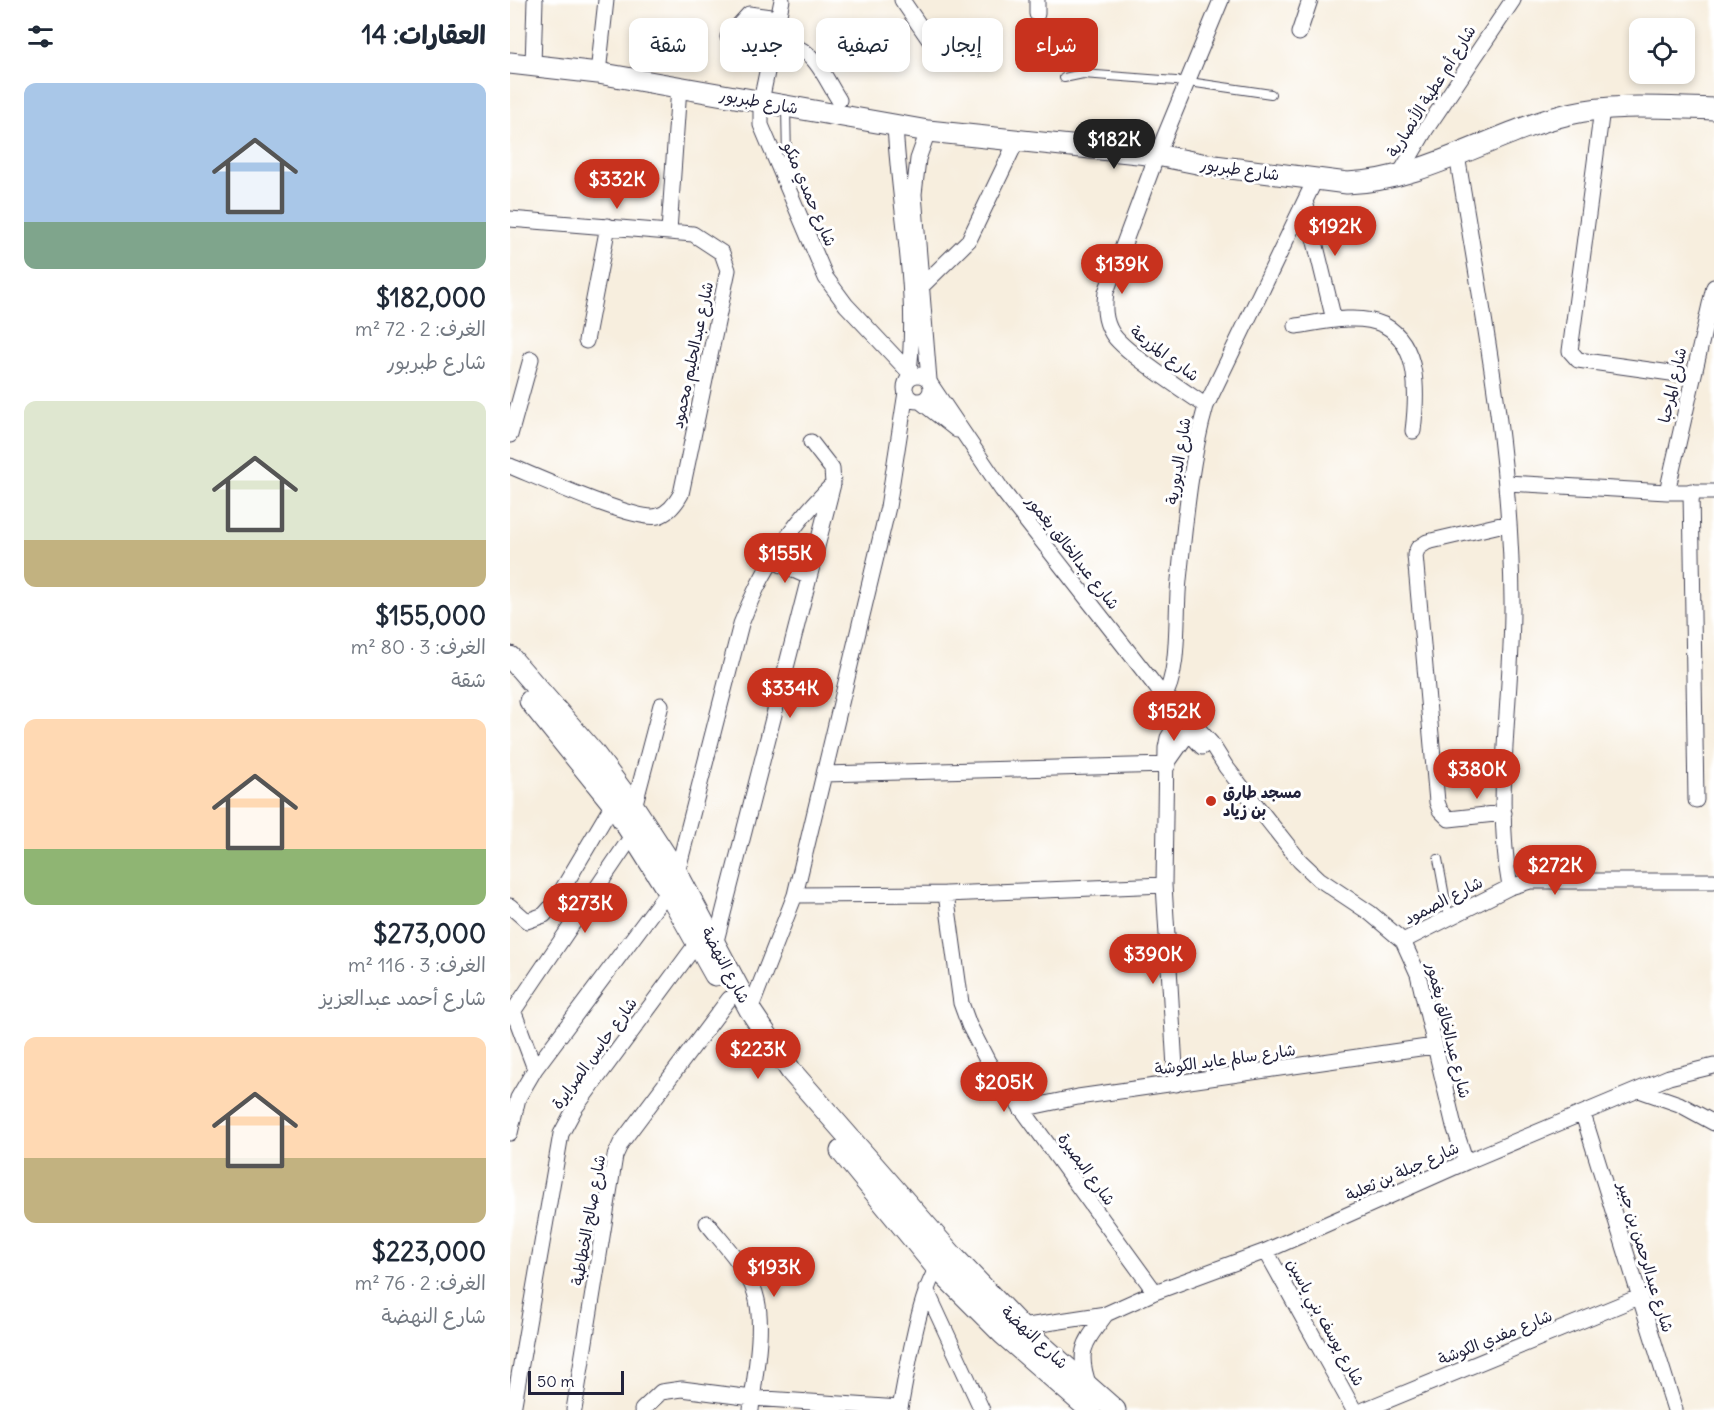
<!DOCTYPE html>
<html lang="ar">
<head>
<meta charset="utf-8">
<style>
  :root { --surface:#fff; --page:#f6f6f7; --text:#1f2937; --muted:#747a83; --accent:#c8321e }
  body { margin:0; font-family:Delius,"Playpen Sans Arabic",sans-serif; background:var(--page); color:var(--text); direction:rtl; height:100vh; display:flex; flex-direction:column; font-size:22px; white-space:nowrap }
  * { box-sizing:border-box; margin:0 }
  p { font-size:20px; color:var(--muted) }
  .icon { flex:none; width:33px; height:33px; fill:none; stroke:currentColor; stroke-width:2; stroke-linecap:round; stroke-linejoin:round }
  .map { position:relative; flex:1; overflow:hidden; direction:ltr }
  .side { display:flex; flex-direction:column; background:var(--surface); width:510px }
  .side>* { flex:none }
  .banner { position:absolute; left:18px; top:18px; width:570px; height:54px; direction:rtl; display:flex; gap:12px }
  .fabs { position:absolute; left:1119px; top:18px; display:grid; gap:12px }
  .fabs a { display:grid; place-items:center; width:66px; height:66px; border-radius:12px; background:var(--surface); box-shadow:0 3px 9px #0003; font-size:30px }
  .scale { position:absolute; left:18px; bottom:15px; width:96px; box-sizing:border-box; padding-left:6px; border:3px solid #22223b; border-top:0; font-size:16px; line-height:21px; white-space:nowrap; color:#22223b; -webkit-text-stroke:4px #fff; paint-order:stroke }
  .price { position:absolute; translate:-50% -51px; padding:0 14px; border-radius:21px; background:var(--accent); color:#fff; font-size:20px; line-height:39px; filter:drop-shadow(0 2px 3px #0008) }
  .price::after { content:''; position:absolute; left:50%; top:36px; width:18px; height:14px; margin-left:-9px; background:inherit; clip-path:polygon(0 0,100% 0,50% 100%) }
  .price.on { background:#222; color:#fff }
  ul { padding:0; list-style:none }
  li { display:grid; align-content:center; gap:12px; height:318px; padding:0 24px }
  li span { display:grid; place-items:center; height:186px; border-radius:12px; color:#555 }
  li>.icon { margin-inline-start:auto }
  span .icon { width:108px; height:108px; fill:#fffc; stroke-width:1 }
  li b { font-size:26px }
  h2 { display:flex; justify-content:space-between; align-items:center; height:72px; padding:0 24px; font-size:26px }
  .pill { padding:0 21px; border-radius:12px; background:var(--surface); box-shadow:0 3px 9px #0003; font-size:21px; line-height:54px }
  .pill.on { background:var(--accent); color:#fff }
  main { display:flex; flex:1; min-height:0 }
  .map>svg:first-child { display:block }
</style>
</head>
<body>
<main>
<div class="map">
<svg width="1204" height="1410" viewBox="0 0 1204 1410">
  <rect width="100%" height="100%" fill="#fff"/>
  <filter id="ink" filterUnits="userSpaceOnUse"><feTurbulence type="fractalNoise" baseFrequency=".0167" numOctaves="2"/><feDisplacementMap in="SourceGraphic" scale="12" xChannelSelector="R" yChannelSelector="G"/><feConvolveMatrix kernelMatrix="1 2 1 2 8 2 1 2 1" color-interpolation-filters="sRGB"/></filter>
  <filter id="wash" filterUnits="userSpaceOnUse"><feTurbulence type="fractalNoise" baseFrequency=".008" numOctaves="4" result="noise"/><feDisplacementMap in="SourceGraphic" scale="24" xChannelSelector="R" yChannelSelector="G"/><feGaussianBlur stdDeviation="1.35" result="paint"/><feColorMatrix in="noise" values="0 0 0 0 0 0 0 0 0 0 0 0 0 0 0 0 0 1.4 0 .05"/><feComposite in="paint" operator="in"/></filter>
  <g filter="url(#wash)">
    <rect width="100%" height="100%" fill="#f7eede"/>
  </g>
  <g filter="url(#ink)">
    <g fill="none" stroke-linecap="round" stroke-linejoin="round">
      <!-- lane casing -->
      <g stroke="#424153" stroke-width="10">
        <path id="lane" d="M554,78L573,74L679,82L761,94
          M276,107L277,160L282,184
          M928,859L939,918"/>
      </g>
      <!-- street casing -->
      <g stroke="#424153" stroke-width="17">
        <path id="street" d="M272,0L251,101V125L316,278L336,305L399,372
          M392,0L427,51
          M527,14V0
          M789,33L800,0
          M218,37L239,14L268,18
          M263,41C306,48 307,65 329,100
          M23,65L25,0
          M88,73L96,0
          M1092,109L1060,351L1068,360L1182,376
          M385,125C389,209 410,295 398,379
          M418,131L408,159L404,194L419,380
          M947,155C971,303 1001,451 1002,601C1003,695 983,795 1000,887
          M891,172L916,129L1003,0
          M795,201L824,320
          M0,219L183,234L212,253L218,270L171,494C166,503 159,513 148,516C128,523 25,476 0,466
          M159,231L169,87
          M410,288L459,240L507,140
          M786,326C812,322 849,313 874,325C911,345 907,397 903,431
          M76,341L98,226
          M395 388a13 13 0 1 1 26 0a13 13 0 1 1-26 0Z
          M421,385L492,490L647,688L663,715L692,747
          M410,401L447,430
          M696,406C676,392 612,351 602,333C594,320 594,307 596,292L647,155L711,0
          M0,435L21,359
          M997,483L1157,492H1204
          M1181,491L1186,800
          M1157,492L1204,287
          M263,561L299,577
          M647,688L670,709L701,743L716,767L790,861L809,879L860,913L893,941L908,974L944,1126L956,1162
          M653,699C671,671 665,613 669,580C675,523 680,462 696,406L805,180
          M658,762L684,725
          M314,774L658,765
          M124,807L151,705
          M994,813L939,819L930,810L927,802L905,555L908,548L917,542L999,523
          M167,873L231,624C251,571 283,523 323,484
          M436,894L451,1003L459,1025L478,1062L645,1292
          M285,895L436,894L654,885
          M0,906L17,921L34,915L43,905L103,804
          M893,941L1000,887L1020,881H1204
          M205,945L323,484L322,469L301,442
          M3,1010L25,1069
          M240,1010L285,895L378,507L396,392
          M0,1016L122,836
          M666,1084L654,885L656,748L658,738L672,715
          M1129,1090L1169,1104L1204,1123
          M511,1109L568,1097L924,1046
          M1073,1114L1165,1410
          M0,1133L8,1098L25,1069L158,891
          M197,1223C214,1245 241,1271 247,1300C254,1331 244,1378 241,1410
          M756,1251L844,1410
          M416,1289L472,1410
          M511,1327L596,1314L645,1292L756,1251L956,1162L1159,1077L1204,1066
          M579,1386C566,1350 575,1343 596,1314
          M3,1410L51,1134L65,1108L187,943
          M64,1410L105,1156L111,1143L219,999
          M132,1410L151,1392L172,1389L242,1398L390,1408C396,1378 411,1279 432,1263
          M854,1410L1129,1297"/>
      </g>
      <!-- secondary casing -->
      <g stroke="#424153" stroke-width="23">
        <path id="secondary" d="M0,63L88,73L418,131L647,155L697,165L837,183C915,180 984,132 1059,114C1105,103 1156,108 1204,109
          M0,657L83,752L124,807L167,873L240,1010L281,1071L442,1255L511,1327L605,1410
          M20,701L103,804L158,891L205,975
          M331,1151L426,1267L493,1334L580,1410"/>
      </g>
      <!-- lane -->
      <use href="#lane" stroke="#fff" stroke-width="8"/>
      <!-- street -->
      <use href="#street" stroke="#fff" stroke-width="15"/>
      <!-- secondary -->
      <use href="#secondary" stroke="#fff" stroke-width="21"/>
    </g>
  </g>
  <!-- markers -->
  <circle fill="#c8321e" stroke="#fff" stroke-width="2" cx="701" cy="801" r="6"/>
  <g text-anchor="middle" stroke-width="6" stroke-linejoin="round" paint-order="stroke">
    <!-- street labels -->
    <g font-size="16" fill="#22223b" stroke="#fff">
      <text transform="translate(921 91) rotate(-58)" y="6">شارع أم عطية الأنصارية</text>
      <text transform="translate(249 101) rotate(10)" y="6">شارع طبربور</text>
      <text transform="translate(730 169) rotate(8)" y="6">شارع طبربور</text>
      <text transform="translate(300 194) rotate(67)" y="6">شارع حمدي منكو</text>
      <text transform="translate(655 353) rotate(37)" y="6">شارع المزرعة</text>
      <text transform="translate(182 355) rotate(-78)" y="6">شارع عبدالحليم محمود</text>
      <text transform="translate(1162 385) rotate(-77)" y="6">شارع المرحبا</text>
      <text transform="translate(668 461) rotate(-81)" y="6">شارع الدبورية</text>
      <text transform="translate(563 552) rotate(52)" y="6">شارع عبدالخالق يغمور</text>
      <text transform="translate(933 900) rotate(-27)" y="6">شارع الصمود</text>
      <text transform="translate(216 965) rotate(62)" y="6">شارع النهضة</text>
      <text transform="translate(939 1030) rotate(76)" y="6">شارع عبدالخالق يغمور</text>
      <text transform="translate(84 1053) rotate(-54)" y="6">شارع حابس الصرايرة</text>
      <text transform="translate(715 1059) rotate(-8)" y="6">شارع سالم عايد الكوشة</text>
      <text transform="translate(577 1169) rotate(54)" y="6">شارع البصيرة</text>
      <text transform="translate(892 1171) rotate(-24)" y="6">شارع جبلة بن ثعلبة</text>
      <text transform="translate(78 1220) rotate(-80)" y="6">شارع صالح الخطاطبة</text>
      <text transform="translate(1136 1257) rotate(73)" y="6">شارع عبدالرحمن بن جبير</text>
      <text transform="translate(816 1322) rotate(61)" y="6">شارع يوسف بني ياسين</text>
      <text transform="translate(525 1337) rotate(43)" y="6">شارع النهضة</text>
      <text transform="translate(985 1337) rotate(-22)" y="6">شارع مفدي الكوشة</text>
    </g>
    <!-- poi labels -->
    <g font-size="16" font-weight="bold" fill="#22223b" stroke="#fff" text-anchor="start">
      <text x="713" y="798">مسجد طارق<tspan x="713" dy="18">بن زياد</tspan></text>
    </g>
  </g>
</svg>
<div class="fabs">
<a><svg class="icon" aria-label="locate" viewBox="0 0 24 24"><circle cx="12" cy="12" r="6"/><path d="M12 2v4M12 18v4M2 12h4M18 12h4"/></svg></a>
</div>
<div class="scale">50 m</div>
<b class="price on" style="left:604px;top:170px">$182K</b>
<b class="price" style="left:107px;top:210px">$332K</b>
<b class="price" style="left:825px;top:257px">$192K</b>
<b class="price" style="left:612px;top:295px">$139K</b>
<b class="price" style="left:275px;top:584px">$155K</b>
<b class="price" style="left:280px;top:719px">$334K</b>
<b class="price" style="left:664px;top:742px">$152K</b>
<b class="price" style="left:967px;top:800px">$380K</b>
<b class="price" style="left:1045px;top:896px">$272K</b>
<b class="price" style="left:75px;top:934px">$273K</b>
<b class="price" style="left:643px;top:985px">$390K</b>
<b class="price" style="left:248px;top:1080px">$223K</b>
<b class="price" style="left:494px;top:1113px">$205K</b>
<b class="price" style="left:264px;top:1298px">$193K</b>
<div class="banner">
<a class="pill on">شراء</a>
<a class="pill">إيجار</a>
<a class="pill">تصفية</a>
<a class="pill">جديد</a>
<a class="pill">شقة</a>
</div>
</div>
<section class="side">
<h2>العقارات: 14<svg class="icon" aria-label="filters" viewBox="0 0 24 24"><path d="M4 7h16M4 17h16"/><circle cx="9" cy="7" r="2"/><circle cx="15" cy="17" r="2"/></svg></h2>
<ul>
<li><span style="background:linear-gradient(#a9c7e8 75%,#7fa58c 0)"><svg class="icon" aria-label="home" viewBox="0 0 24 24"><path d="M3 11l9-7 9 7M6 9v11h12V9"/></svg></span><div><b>$182,000</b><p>الغرف: 2 · 72 m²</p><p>شارع طبربور</p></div></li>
<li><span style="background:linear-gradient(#dfe7d0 75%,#c2b280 0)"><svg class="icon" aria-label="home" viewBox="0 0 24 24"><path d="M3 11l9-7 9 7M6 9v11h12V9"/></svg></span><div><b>$155,000</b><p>الغرف: 3 · 80 m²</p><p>شقة</p></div></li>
<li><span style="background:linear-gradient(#ffd9b3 70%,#8fb573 0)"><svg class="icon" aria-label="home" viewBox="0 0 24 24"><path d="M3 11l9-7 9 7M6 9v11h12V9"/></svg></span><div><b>$273,000</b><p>الغرف: 3 · 116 m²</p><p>شارع أحمد عبدالعزيز</p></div></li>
<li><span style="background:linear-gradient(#ffd9b3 65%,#c2b280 0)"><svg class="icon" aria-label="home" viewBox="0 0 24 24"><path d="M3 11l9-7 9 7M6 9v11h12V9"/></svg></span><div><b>$223,000</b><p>الغرف: 2 · 76 m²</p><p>شارع النهضة</p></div></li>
</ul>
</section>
</main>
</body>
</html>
